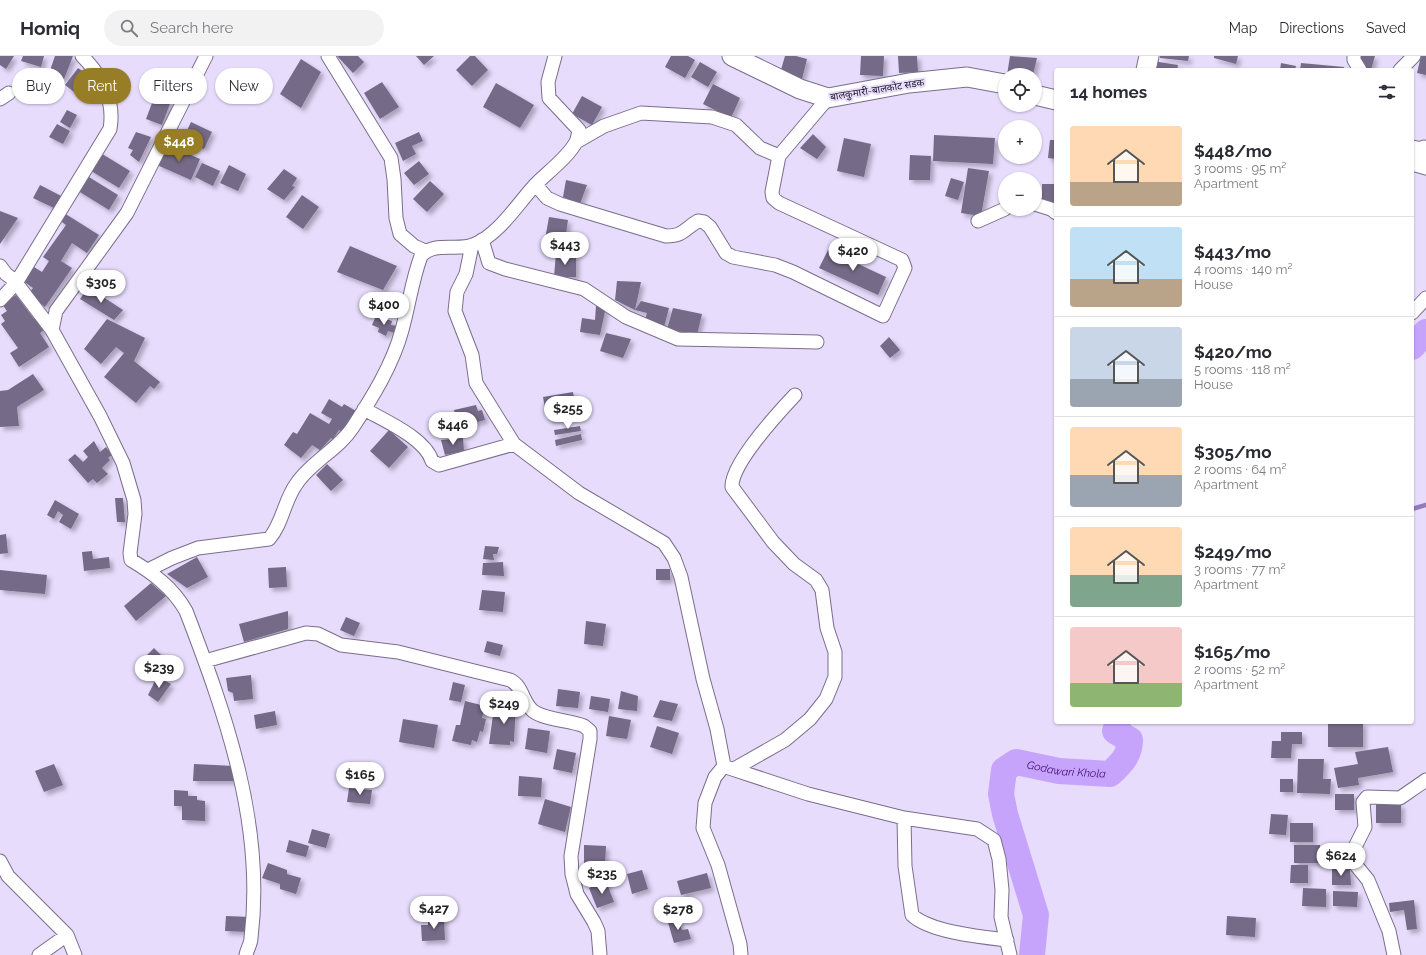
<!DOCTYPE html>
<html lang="en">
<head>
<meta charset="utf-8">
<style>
  :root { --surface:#fff; --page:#f2f2f3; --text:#2b2b33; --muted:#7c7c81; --line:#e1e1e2; --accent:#977d26 }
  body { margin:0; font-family:Raleway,"Noto Sans Devanagari",sans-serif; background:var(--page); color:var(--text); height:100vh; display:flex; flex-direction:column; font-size:15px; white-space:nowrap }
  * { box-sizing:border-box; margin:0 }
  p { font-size:13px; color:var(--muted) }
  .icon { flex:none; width:22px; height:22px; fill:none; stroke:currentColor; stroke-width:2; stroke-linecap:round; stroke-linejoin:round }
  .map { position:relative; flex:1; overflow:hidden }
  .details { position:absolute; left:1054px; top:12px; width:360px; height:656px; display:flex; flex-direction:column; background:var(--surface); border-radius:4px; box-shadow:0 1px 3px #0004 }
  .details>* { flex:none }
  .top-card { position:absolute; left:12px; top:12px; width:380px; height:36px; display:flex; gap:8px }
  .controls { position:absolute; left:998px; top:12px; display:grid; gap:8px }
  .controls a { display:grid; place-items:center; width:44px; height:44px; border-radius:50%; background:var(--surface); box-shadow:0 1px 3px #0004; font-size:20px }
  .price { position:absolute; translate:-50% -34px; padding:0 9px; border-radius:14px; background:#fff; color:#222; font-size:13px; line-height:26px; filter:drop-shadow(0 1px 2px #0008) }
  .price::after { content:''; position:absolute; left:50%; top:24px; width:12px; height:9px; margin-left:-6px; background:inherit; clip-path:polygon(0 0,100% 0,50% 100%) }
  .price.current { background:var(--accent); color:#fff }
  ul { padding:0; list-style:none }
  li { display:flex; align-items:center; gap:12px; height:100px; padding:0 16px }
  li+li { border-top:1px solid var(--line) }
  li span { display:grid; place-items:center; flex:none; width:112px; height:80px; border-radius:4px; color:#555 }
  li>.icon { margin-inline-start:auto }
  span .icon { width:48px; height:48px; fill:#fffc; stroke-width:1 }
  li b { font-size:17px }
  h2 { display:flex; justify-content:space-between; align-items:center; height:48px; padding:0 16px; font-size:17px }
  .pill { padding:0 14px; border-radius:18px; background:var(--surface); box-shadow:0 1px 3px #0004; font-size:14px; line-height:36px }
  .pill.current { background:var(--accent); color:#fff }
  header { display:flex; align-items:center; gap:24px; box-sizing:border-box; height:56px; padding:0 20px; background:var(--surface); border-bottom:1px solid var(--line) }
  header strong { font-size:19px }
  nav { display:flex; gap:22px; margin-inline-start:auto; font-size:14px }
  .search { width:280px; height:36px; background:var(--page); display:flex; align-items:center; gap:10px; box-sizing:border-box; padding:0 14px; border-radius:22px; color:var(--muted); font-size:15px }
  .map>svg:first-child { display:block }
</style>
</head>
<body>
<header>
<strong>Homiq</strong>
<div class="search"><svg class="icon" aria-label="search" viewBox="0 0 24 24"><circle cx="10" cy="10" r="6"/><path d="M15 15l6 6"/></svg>Search here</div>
<nav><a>Map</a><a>Directions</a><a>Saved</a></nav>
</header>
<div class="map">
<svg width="1426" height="899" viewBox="0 0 1426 899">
  <defs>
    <filter id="shadow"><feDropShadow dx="3.5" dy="3.5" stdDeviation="2" flood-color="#0004"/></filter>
  </defs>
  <rect width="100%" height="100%" fill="#e8dcfd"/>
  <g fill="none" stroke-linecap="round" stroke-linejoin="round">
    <!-- stream -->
    <path stroke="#947abb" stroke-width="4.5" d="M1412,453L1426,449"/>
    <!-- river -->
    <g stroke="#c7a4fb" stroke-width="26">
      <path d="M1412,291L1426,276"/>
      <path id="s1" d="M1032,899L1036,859L1005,758L1001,738L1004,714L1016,706L1059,715L1110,718C1121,708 1130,699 1130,684L1115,675L1118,666"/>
    </g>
  </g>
  <!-- building -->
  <path fill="#756a87" filter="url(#shadow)" d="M0,0H14L6,13L0,9Z
    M23,0H44L41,11L21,5Z
    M55,0H73L64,23L49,17Z
    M337,0H358L364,6L353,17Z
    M416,0H434L424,9Z
    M470,0H475L488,14L472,30L456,14Z
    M671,0H688L695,4L685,22L665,11Z
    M785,0H796L807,3L802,23L780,17Z
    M861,0H884L883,20L860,19Z
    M898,0H917L918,16L899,17Z
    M1010,0L1037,2L1033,19H1007Z
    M1160,0H1189L1188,5L1160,2Z
    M1214,0H1238L1236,8L1214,2Z
    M1357,0H1375L1371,14L1361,11Z
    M1421,0H1426V19L1417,17Z
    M301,3L321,16L301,52L280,38Z
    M1153,5L1178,9L1177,14H1152Z
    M700,6L717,16L708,31L691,21Z
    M1281,7L1296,10L1295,14H1280Z
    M1301,7L1344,11V14H1300Z
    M78,12L91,21L78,39L65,29Z
    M382,26L399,51L380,63L364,37Z
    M496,27L534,49L520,72L483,51Z
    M713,28L740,42L731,62L703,48Z
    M155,39L171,45L162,69L146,63Z
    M582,40L602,51L592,69L572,58Z
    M67,54L77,59L70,72L60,66Z
    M191,66L212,76L204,93L183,83Z
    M57,68L70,75L63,88L49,81Z
    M136,76L151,81L139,106L130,99L133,94L128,92Z
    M419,76L423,85L412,90L416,98L403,105L395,87Z
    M813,78L826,91L817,103L800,92Z
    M934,79L995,82L993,108L933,105Z
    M844,82L871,88L864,121L837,115Z
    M1050,84H1056V103L1048,102Z
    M173,91L200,103L191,124L157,109L164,94L171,96Z
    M99,96L130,115L119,132L88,113Z
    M910,99L931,100L930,124H909Z
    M419,105L429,118L414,129L404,117Z
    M202,107L220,115L213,130L195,121Z
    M229,109L246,118L238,135L220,127Z
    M968,112L989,115L981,160L961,157Z
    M284,113L297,122L292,130L295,131L284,144L267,133Z
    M84,118L118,139L109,154L75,133Z
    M951,122L964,126L958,144L945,140Z
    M566,124L587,129L580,148L563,141Z
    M430,125L444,138L427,156L413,143Z
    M1042,128H1056V146H1042Z
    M40,129L65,142L58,154L33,142Z
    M302,139L319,151L303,173L286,161Z
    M0,155L18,162L0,188Z
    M64,157L99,179L87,197L72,187L61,205L72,212L45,251L29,237L33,232L23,225L34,211L42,216L49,205L43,201L66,169L59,164Z
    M549,161L568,164L564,192L544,189Z
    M350,190L397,210L383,234L337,216Z
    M828,194L886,221L878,239L819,212Z
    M556,197L576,199V221H554Z
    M617,225L641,226L635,254L615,244Z
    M88,231L123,254L114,264L80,243Z
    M16,239L34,263L36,262L44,274L40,277L49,291L19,311L10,297L18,292L1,268L5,265L1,259L7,255L2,248Z
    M641,245L669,252L664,271L644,267L647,257L635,254Z
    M596,250L606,251L600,279L580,276L582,262L595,264Z
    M673,252L702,258L697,279L667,273Z
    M376,260L392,265L391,269L399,270L395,277L388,275L386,280L378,276L379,272L372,269Z
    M107,263L145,282L134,305L160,326L154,333L150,330L136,347L104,321L124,297L116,291L101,308L84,293Z
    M606,277L631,283L623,302L600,295Z
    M889,281L900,294L890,302L880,290Z
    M33,318L44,334L17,351L19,370L0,371V335L8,334Z
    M573,336L575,347L545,352L543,341Z
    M329,343L342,351L344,348L356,355L343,376L339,374L333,383L331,382L320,394L312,389L301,402L284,389L293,376L297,378L310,357L329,368L332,363L321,357Z
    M476,349L478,355L482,354L485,364L458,371L454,354Z
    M580,352L581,359L549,364L548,357Z
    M580,370L581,375L555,379L554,374Z
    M389,374L408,391L389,412L370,395Z
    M581,378L582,384L556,390L555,384Z
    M463,382L464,395L445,399L441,384Z
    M94,385L100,396L106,391L112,399L108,402L110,404L102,412L108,418L97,427L93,423L88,427L68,404L75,398L83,406L88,401L83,395Z
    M327,408L343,424L331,435L316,419Z
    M115,442H123L125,466H117Z
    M55,444L79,458L71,473L59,466L63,459L58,455L54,463L47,459Z
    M6,478L8,497L0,498V479Z
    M485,490L499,491L497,498H493L494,504L483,503Z
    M92,495L93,503L109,501L110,512L84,515L82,496Z
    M197,501L208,521L187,532L167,518Z
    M503,506L504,520L482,519L483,507Z
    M286,511L287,531L269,532L268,512Z
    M656,513H670V524H656Z
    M0,514L47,519L45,538L0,534Z
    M151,527L166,540L136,565L124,550Z
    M482,534L505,536L503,556L479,554Z
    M288,555V573L244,586L239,568Z
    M346,561L360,567L354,580L340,574Z
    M586,565L606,568L603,590L584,588Z
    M487,585L503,589L500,600L484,596Z
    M154,592L168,606L158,615L143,603Z
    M251,619L253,643L234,645L233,637L228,635L226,622Z
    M157,621L171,628L158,646L148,639Z
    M453,626L465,629L461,646L449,644Z
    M558,633L580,636L578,652L556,650Z
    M621,635L638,640L637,655L618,653Z
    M591,640L610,643L608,656L589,653Z
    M501,644L516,646L514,686L510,685V689L489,688L493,659H500Z
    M660,644L678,648L672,665L653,661Z
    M465,645L485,650L482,662L486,663L483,676L480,675L477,686L472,684L471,689L452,685L456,669H460Z
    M275,655L277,669L256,673L254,659Z
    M609,660L631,664L627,683L606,680Z
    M403,663L438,669L434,692L399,686Z
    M1328,666H1363V691H1328Z
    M657,670L679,677L672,698L650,691Z
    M528,672L550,675L547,697L525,693Z
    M1281,676H1302V688H1292L1291,702H1271L1272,685H1281Z
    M1388,691L1393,716L1358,722L1359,729L1338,732L1334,712L1358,708L1355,696Z
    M557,693L576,697L572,717L553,713Z
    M1298,703H1324L1323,723H1331L1330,738L1297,737Z
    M54,708L63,729L44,736L35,715Z
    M194,708L234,710V725H193Z
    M519,720L542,722L541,741L518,740Z
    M1280,723H1293V736H1280Z
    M349,732L372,734L370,748L347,746Z
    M174,734L188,735V740H197V744L205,745V765L182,764V750H174Z
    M1335,738H1354V754H1335Z
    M545,743L571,751L565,776L538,768Z
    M1376,748H1401V767H1376Z
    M1271,758L1288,759L1286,779L1269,778Z
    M1290,767H1313V786H1290Z
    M312,773L330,778L326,792L308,787Z
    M289,784L309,790L306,801L286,796Z
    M584,789L606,790L605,809H584Z
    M1294,789H1320V807H1294Z
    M268,807L287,814V818L301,822L296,838L280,833V828L262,822Z
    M1291,809H1308V827H1290Z
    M1332,813H1350L1351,829H1332Z
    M642,814L648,833L632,838L627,818Z
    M707,817L711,832L681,839L677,825Z
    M606,825L614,846L597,852L589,832Z
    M1303,832L1326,833V851L1302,850Z
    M1333,835L1358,836L1357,851L1333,850Z
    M1414,844L1417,873L1407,874L1404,854L1390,856L1389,847Z
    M226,860L250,861L249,876L225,875Z
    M677,860L682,874L688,873L691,883L674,887L667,863Z
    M1227,860L1256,862L1255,881L1226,879Z
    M444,862L445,884L422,885L421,869H428V863Z"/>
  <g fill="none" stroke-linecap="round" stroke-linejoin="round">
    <!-- street casing -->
    <g stroke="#796e8b" stroke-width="15">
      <path id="street" d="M328,0L391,102L394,123L396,162L400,178L414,190L425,195
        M1354,0V4L1360,14
        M1400,14L1414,0
        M0,43L9,37
        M576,86L604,70L641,57L712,61L736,69L760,92L779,100L828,42
        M1412,106L1417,95L1424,91
        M1412,108L1426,112
        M536,129L547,142L560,148L666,180C684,180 684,173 698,165L704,166L710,171L726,197L733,201L775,209L793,216L883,260L905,212L902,204L779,147L773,142L772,136L779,100
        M1035,148L1051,153L1056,157
        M978,165L1005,153
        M482,184L489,207L505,213L584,233L626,261L678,283L817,286
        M472,189L466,218L457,236L455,255L472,299L476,327L514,388L579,437L664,487L674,502L681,521L703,623L717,673L724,710L715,721L705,747L703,772L718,809L740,888L741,899
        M0,210L6,218L14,224L52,274L100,360L123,407L134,444L135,458L130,497L131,504C153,517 173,532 186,555C226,659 265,769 251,882C251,888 247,893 246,899
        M0,244L16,227L110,73C115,44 102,20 82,0
        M1412,257L1426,242
        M52,274L56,255L127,157L206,0
        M364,353C385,365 425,382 432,405L439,409L514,388
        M148,514L172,502L198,492L269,483C283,467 284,444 297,427C312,405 339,393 353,371C372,342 393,308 402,274C409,249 412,224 421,200C434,185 457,195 473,189C499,179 518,147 536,128C548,116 569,100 576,86C578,82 578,78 579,74L549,42L548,26L555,0
        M205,605L306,577L318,578L341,589L398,596L510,624C523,630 522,646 533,655C545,664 569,664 584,670L590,675V683L571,800L572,818L577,838L594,866L598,875L600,899
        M729,712L808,738L904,762L977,773L994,784L999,803L1002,834L1001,861L1010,899
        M734,713L785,684L810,663L826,643L835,621V596L827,572L822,534L816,524L794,508L773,486L732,431C731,408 778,357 795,339
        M904,762L905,810L912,859C930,876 981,881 1007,884
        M0,805L8,820L67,879L75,899
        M39,899L67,879
        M1394,899L1389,875L1368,824L1355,808L1353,799L1355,791L1365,771L1363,746L1367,741L1400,742L1426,724"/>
    </g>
    <!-- secondary casing -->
    <g stroke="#796e8b" stroke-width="21">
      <path id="secondary" d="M732,0L800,33L828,42L909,27L967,21L1005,28
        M1146,14L1149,0
        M1035,39L1056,44
        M1412,94L1426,97"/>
    </g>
    <!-- street -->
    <use href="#street" stroke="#fff" stroke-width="13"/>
    <!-- secondary -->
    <use href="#secondary" stroke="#fff" stroke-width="19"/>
  </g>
  <g text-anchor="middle" stroke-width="4" stroke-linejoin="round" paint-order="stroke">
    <!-- street labels -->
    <g font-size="10" fill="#1d1925" stroke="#e8dcfd">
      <text transform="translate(877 33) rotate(-9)" y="4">बालकुमारी-बालकोट सडक</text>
    </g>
    <!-- water labels -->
    <g font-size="11" font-style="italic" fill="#461076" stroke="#e8dcfd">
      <text dy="4" stroke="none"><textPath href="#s1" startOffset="256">Godawari Khola</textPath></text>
    </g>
  </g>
</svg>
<div class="controls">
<a><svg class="icon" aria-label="locate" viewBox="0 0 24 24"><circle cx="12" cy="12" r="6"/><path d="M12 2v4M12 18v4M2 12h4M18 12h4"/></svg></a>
<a>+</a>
<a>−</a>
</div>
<b class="price current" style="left:179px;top:107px">$448</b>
<b class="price" style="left:565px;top:210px">$443</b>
<b class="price" style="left:853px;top:216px">$420</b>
<b class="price" style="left:101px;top:248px">$305</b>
<b class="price" style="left:384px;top:270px">$400</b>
<b class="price" style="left:568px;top:374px">$255</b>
<b class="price" style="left:453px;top:390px">$446</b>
<b class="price" style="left:159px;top:633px">$239</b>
<b class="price" style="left:504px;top:669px">$249</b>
<b class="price" style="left:360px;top:740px">$165</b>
<b class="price" style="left:1341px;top:821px">$624</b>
<b class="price" style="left:602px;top:839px">$235</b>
<b class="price" style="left:434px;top:874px">$427</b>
<b class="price" style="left:678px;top:875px">$278</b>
<div class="top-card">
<a class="pill">Buy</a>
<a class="pill current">Rent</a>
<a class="pill">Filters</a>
<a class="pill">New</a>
</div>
<section class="details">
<h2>14 homes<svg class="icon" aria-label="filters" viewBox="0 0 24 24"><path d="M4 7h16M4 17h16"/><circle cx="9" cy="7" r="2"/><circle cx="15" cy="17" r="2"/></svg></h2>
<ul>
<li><span style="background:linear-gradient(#ffd9b3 70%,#b9a48a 0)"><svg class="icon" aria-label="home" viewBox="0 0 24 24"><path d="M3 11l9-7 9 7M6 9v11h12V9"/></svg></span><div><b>$448/mo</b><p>3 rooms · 95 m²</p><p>Apartment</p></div></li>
<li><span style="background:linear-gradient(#bfe0f5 65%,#b9a48a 0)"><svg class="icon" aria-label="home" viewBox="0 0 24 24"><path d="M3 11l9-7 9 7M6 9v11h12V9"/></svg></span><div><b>$443/mo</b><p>4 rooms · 140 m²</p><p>House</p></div></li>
<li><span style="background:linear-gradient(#c9d6e8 65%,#9aa5b1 0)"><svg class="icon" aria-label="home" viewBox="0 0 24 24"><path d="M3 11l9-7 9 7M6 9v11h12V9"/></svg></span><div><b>$420/mo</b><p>5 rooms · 118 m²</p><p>House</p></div></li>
<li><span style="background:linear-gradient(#ffd9b3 60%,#9aa5b1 0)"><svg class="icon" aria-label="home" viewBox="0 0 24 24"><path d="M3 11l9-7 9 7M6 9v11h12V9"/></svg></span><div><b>$305/mo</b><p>2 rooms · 64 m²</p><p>Apartment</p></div></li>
<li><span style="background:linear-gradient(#ffd9b3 60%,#7fa58c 0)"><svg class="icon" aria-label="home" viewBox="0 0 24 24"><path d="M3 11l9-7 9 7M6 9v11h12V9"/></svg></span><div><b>$249/mo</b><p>3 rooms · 77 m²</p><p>Apartment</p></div></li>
<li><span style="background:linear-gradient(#f6c9c9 70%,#8fb573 0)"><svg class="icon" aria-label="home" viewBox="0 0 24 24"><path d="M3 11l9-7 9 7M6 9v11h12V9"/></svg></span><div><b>$165/mo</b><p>2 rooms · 52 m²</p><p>Apartment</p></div></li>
</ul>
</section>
</div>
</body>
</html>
